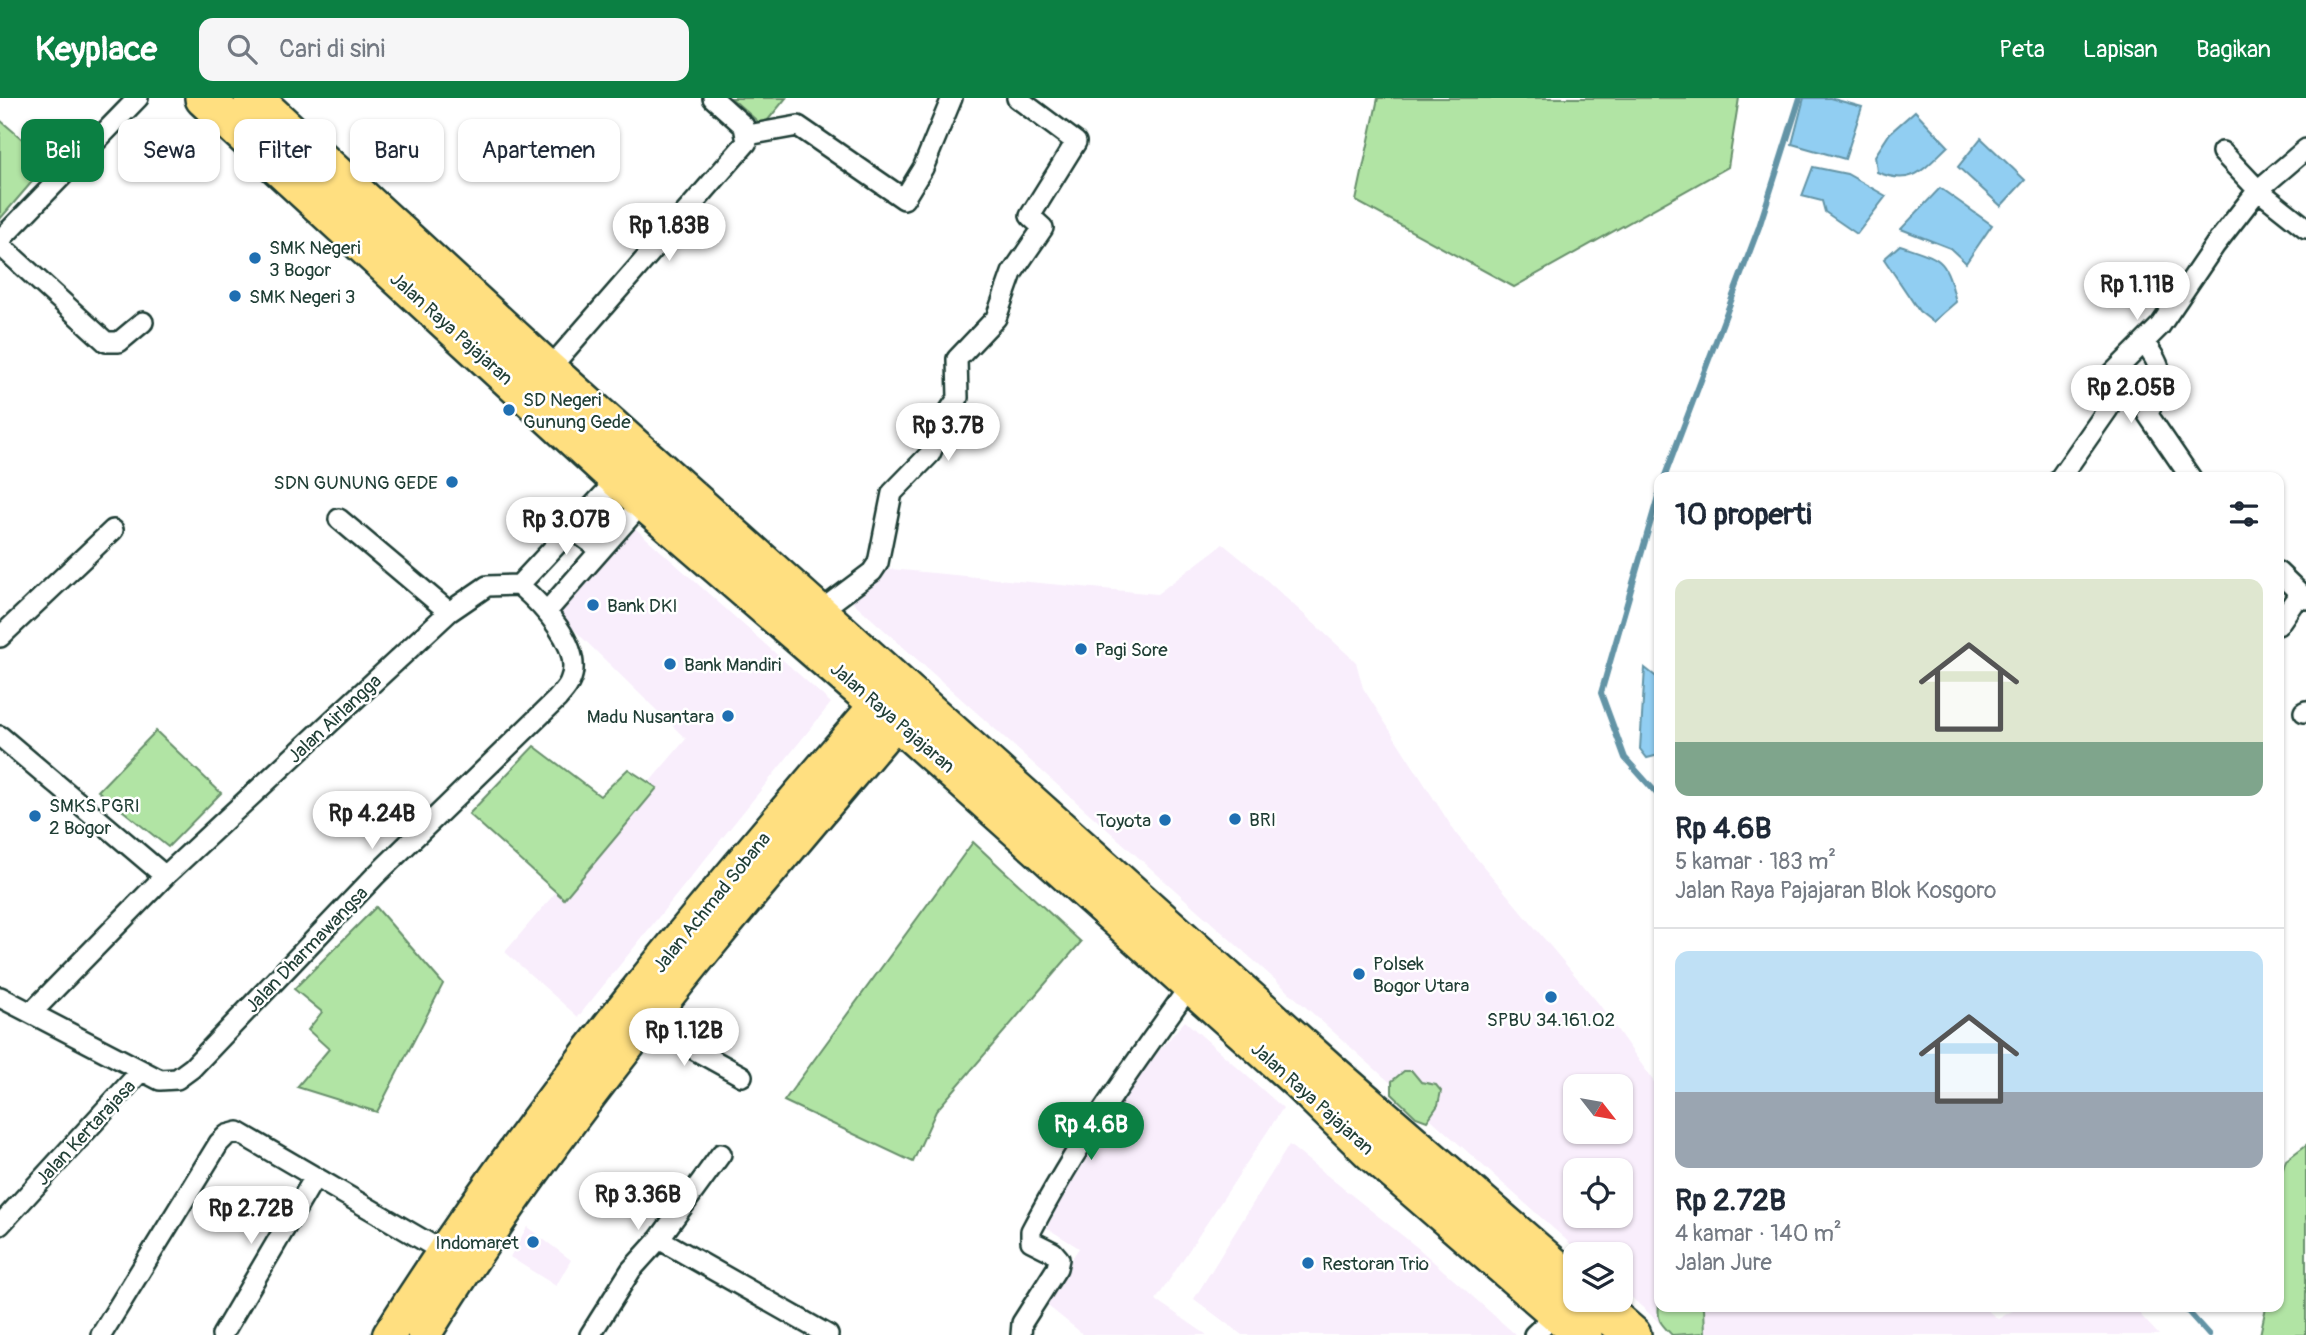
<!DOCTYPE html>
<html lang="id">
<head>
<meta charset="utf-8">
<style>
  :root { --surface:#fff; --page:#f6f6f7; --text:#1f2937; --muted:#747a83; --line:#e0e1e3; --accent:#0b8043 }
  body { margin:0; font-family:Pangolin,sans-serif; background:var(--page); color:var(--text); height:100vh; display:flex; flex-direction:column; font-size:26px; white-space:nowrap }
  * { box-sizing:border-box; margin:0 }
  p { font-size:23px; color:var(--muted) }
  .icon { flex:none; width:38px; height:38px; fill:none; stroke:currentColor; stroke-width:2; stroke-linecap:round; stroke-linejoin:round }
  .map { position:relative; flex:1; overflow:hidden }
  .sheet { position:absolute; left:1654px; top:374px; width:630px; height:840px; display:flex; flex-direction:column; background:var(--surface); border-radius:14px; box-shadow:0 2px 5px #0004 }
  .sheet>* { flex:none }
  .hud { position:absolute; left:21px; top:21px; width:665px; height:63px; display:flex; gap:14px }
  .needle { width:46px; rotate:121deg }
  .tools { position:absolute; left:1563px; top:976px; display:grid; gap:14px }
  .tools a { display:grid; place-items:center; width:70px; height:70px; border-radius:14px; background:var(--surface); box-shadow:0 2px 5px #0004; font-size:35px }
  .price { position:absolute; translate:-50% -60px; padding:0 16px; border-radius:24px; background:#fff; color:#222; font-size:23px; line-height:46px; filter:drop-shadow(0 2px 4px #0008) }
  .price::after { content:''; position:absolute; left:50%; top:42px; width:21px; height:16px; margin-left:-10px; background:inherit; clip-path:polygon(0 0,100% 0,50% 100%) }
  .price.active { background:var(--accent); color:#fff }
  ul { padding:0; list-style:none }
  li { display:grid; align-content:center; gap:14px; height:371px; padding:0 21px }
  li+li { border-top:2px solid var(--line) }
  li span { display:grid; place-items:center; height:217px; border-radius:14px; color:#555 }
  li>.icon { margin-inline-start:auto }
  span .icon { width:126px; height:126px; fill:#fffc; stroke-width:1 }
  li b { font-size:30px }
  h2 { display:flex; justify-content:space-between; align-items:center; height:84px; padding:0 21px; font-size:30px }
  .chip { padding:0 24px; border-radius:14px; background:var(--surface); box-shadow:0 2px 5px #0004; font-size:24px; line-height:63px }
  .chip.active { background:var(--accent); color:#fff }
  header { display:flex; align-items:center; gap:42px; box-sizing:border-box; height:98px; padding:0 35px; background:var(--accent); color:#fff }
  header strong { font-size:33px }
  nav { display:flex; gap:38px; margin-inline-start:auto; font-size:24px }
  .search { width:490px; height:63px; background:var(--page); display:flex; align-items:center; gap:18px; box-sizing:border-box; padding:0 24px; border-radius:14px; color:var(--muted); font-size:26px }
  .map>svg:first-child { display:block }
</style>
</head>
<body>
<header>
<strong>Keyplace</strong>
<div class="search"><svg class="icon" aria-label="search" viewBox="0 0 24 24"><circle cx="10" cy="10" r="6"/><path d="M15 15l6 6"/></svg>Cari di sini</div>
<nav><a>Peta</a><a>Lapisan</a><a>Bagikan</a></nav>
</header>
<div class="map">
<svg width="2306" height="1237" viewBox="0 0 2306 1237">
  <rect width="100%" height="100%" fill="#fff"/>
  <filter id="ink" filterUnits="userSpaceOnUse"><feTurbulence type="fractalNoise" baseFrequency=".0143" numOctaves="2"/><feDisplacementMap in="SourceGraphic" scale="14" xChannelSelector="R" yChannelSelector="G"/><feConvolveMatrix kernelMatrix="1 2 1 2 8 2 1 2 1" color-interpolation-filters="sRGB"/></filter>
  <g filter="url(#ink)">
    <!-- built -->
    <path fill="#f9eefc" fill-rule="evenodd" d="M635,430L831,605L578,919L505,854L686,641L559,517Z
      M1223,446L1261,477L1356,564L1363,590L1457,737L1599,906L1659,991V1209H1983L1998,1221L2019,1209H2133L2159,1237H1673L1621,1190L1620,1157H1583L845,497L859,468L1157,496ZM1575,989H1620V1034H1575ZM1575,1073H1620V1118H1575Z
      M1185,923L1283,1010L1156,1202L1207,1237H1084L1043,1204L1079,1150L1047,1130L1098,1023Z
      M1289,1047L1418,1150L1516,1237H1242L1194,1201Z
      M527,1129L571,1162L556,1188L510,1159Z"/>
    <!-- green -->
    <path fill="#b1e4a4" stroke="#68906c" stroke-width="2" d="M731,0H786L763,28Z
      M1378,0H1739L1728,69L1514,189L1356,103Z
      M0,22L49,64L0,121Z
      M156,633L221,695L168,749L98,693Z
      M534,648L600,698L628,671L657,690L564,801L469,716Z
      M973,744L1081,844L936,1013L913,1064L784,1003Z
      M376,809L443,886L377,1014L297,989L329,951L308,932L322,914L294,891Z
      M1404,973H1412L1421,984L1436,987L1441,993L1438,1007L1427,1023L1416,1019L1392,996V983Z
      M2306,1047V1237H2260L2266,1209H2278L2279,1083L2286,1062Z
      M1659,1205V1209H1704L1705,1235L1672,1237C1660,1225 1657,1223 1659,1205Z"/>
    <!-- water -->
    <path fill="#91cef2" stroke="#6394a6" stroke-width="2" d="M1804,0H1830L1862,9L1845,61L1792,46Z
      M1915,13L1948,48C1923,72 1912,89 1877,74L1875,58L1890,35Z
      M1981,40L2025,82L2001,108L1958,69Z
      M1813,69L1847,76L1886,98L1857,136L1825,114L1822,103L1802,98Z
      M1940,90L1992,127L1966,165L1950,150L1901,131Z
      M1900,147C1944,162 1945,159 1956,204L1933,224L1919,213L1884,161Z
      M1645,570L1659,581V657L1647,660L1640,651Z"/>
    <g fill="none" stroke-linecap="round" stroke-linejoin="round">
      <!-- stream -->
      <path stroke="#6394a6" stroke-width="6" d="M1664,380L1759,129L1800,0
        M1659,395L1601,595L1625,660L1659,698
        M2184,1209L2209,1237"/>
      <!-- street casing -->
      <g stroke="#1f3d34" stroke-width="24">
        <path id="street" d="M748,37L798,28L904,101L923,70L952,0
          M2306,51L2258,92L2306,130
          M0,142L138,0
          M0,147L106,244H119L143,224
          M2144,245C2169,276 2160,282 2148,317L2191,380
          M543,278L747,44L744,28L713,0
          M2060,380L2108,311L2110,278L2160,228L2215,147L2258,92L2222,54
          M339,421L449,514
          M572,431L601,452
          M2278,474L2306,501
          M519,487L618,381
          M548,512L644,403
          M820,513L872,474L878,465L892,395L930,356L936,342L937,331L958,300L957,261L996,220L1012,175L1043,130L1030,118L1076,44L1017,0
          M2278,527L2300,495
          M0,539L113,432
          M2304,614L2306,613
          M0,638L165,778
          M0,899L160,982L177,981L192,970L375,778L557,601C561,596 568,589 570,583C585,550 541,506 519,487
          M32,914L165,778L449,514L487,488L519,487
          M646,925L742,978
          M0,1127L141,973
          M659,1141L828,1237
          M101,1237L219,1045L227,1037L238,1034L442,1153
          M222,1237L315,1079
          M590,1237L631,1172L659,1141L721,1056
          M1021,1237L1022,1225L1057,1170L1059,1161L1053,1154L1031,1143V1133C1077,1045 1132,969 1190,888
          M1534,1237L1558,1214"/>
      </g>
      <!-- primary casing -->
      <g stroke="#1f3d34" stroke-width="37">
        <path id="primary" d="M389,1237C535,1005 715,793 894,586
          M424,1237C564,1010 740,809 912,605"/>
      </g>
      <!-- highway casing -->
      <g stroke="#1f3d34" stroke-width="42">
        <path id="highway" d="M204,0L618,381L877,605L1298,982L1373,1055L1583,1237
          M253,0L548,272L1330,974L1575,1187
          M1592,1202L1632,1237"/>
      </g>
      <!-- street -->
      <use href="#street" stroke="#fff" stroke-width="19"/>
      <!-- primary -->
      <use href="#primary" stroke="#ffdf80" stroke-width="32"/>
      <!-- highway -->
      <use href="#highway" stroke="#ffdf80" stroke-width="37"/>
    </g>
  </g>
  <!-- markers -->
  <g fill="#1f6fb2" stroke="#fff" stroke-width="2.5">
    <circle cx="255" cy="160" r="7"/>
    <circle cx="235" cy="198" r="7"/>
    <circle cx="509" cy="312" r="7"/>
    <circle cx="452" cy="384" r="7"/>
    <circle cx="593" cy="507" r="7"/>
    <circle cx="1081" cy="551" r="7"/>
    <circle cx="670" cy="566" r="7"/>
    <circle cx="728" cy="618" r="7"/>
    <circle cx="35" cy="718" r="7"/>
    <circle cx="1235" cy="721" r="7"/>
    <circle cx="1165" cy="722" r="7"/>
    <circle cx="1359" cy="876" r="7"/>
    <circle cx="1551" cy="899" r="7"/>
    <circle cx="533" cy="1144" r="7"/>
    <circle cx="1308" cy="1165" r="7"/>
  </g>
  <g text-anchor="middle" stroke-width="5" stroke-linejoin="round" paint-order="stroke">
    <!-- poi labels -->
    <g font-size="19" fill="#1f3d34" stroke="#fff" text-anchor="start">
      <text x="269" y="156">SMK Negeri<tspan x="269" dy="22">3 Bogor</tspan></text>
      <text x="249" y="205">SMK Negeri 3</text>
      <text x="523" y="308">SD Negeri<tspan x="523" dy="22">Gunung Gede</tspan></text>
      <text x="438" y="391" text-anchor="end">SDN GUNUNG GEDE</text>
      <text x="607" y="514">Bank DKI</text>
      <text x="1095" y="558">Pagi Sore</text>
      <text x="684" y="573">Bank Mandiri</text>
      <text x="714" y="625" text-anchor="end">Madu Nusantara</text>
      <text x="49" y="714">SMKS PGRI<tspan x="49" dy="22">2 Bogor</tspan></text>
      <text x="1249" y="728">BRI</text>
      <text x="1151" y="729" text-anchor="end">Toyota</text>
      <text x="1373" y="872">Polsek<tspan x="1373" dy="22">Bogor Utara</tspan></text>
      <text x="1551" y="928" text-anchor="middle">SPBU 34.161.02</text>
      <text x="519" y="1151" text-anchor="end">Indomaret</text>
      <text x="1322" y="1172">Restoran Trio</text>
    </g>
    <!-- street labels -->
    <g font-size="19" fill="#1f3d34" stroke="#fff">
      <text transform="translate(452 230) rotate(42)" y="7">Jalan Raya Pajajaran</text>
      <text transform="translate(893 619) rotate(41)" y="7">Jalan Raya Pajajaran</text>
      <text transform="translate(334 620) rotate(-43)" y="7">Jalan Airlangga</text>
      <text transform="translate(711 804) rotate(-51)" y="7">Jalan Achmad Sobana</text>
      <text transform="translate(306 851) rotate(-46)" y="7">Jalan Dharmawangsa</text>
      <text transform="translate(1313 1000) rotate(42)" y="7">Jalan Raya Pajajaran</text>
      <text transform="translate(85 1034) rotate(-47)" y="7">Jalan Kertarajasa</text>
    </g>
  </g>
</svg>
<div class="tools">
<a><svg class="needle" viewBox="-14 -14 28 28"><path d="M0-13l5 13h-10z" fill="#e53935"/><path d="M0 13l5-13h-10z" fill="#747a83"/></svg></a>
<a><svg class="icon" aria-label="locate" viewBox="0 0 24 24"><circle cx="12" cy="12" r="6"/><path d="M12 2v4M12 18v4M2 12h4M18 12h4"/></svg></a>
<a><svg class="icon" aria-label="layers" viewBox="0 0 24 24"><path d="M12 4l9 5-9 5-9-5zM3 14l9 5 9-5"/></svg></a>
</div>
<b class="price" style="left:669px;top:165px">Rp 1.83B</b>
<b class="price" style="left:2137px;top:224px">Rp 1.11B</b>
<b class="price" style="left:2131px;top:327px">Rp 2.05B</b>
<b class="price" style="left:948px;top:365px">Rp 3.7B</b>
<b class="price" style="left:566px;top:459px">Rp 3.07B</b>
<b class="price" style="left:372px;top:753px">Rp 4.24B</b>
<b class="price" style="left:684px;top:970px">Rp 1.12B</b>
<b class="price active" style="left:1091px;top:1064px">Rp 4.6B</b>
<b class="price" style="left:638px;top:1134px">Rp 3.36B</b>
<b class="price" style="left:251px;top:1148px">Rp 2.72B</b>
<div class="hud">
<a class="chip active">Beli</a>
<a class="chip">Sewa</a>
<a class="chip">Filter</a>
<a class="chip">Baru</a>
<a class="chip">Apartemen</a>
</div>
<section class="sheet">
<h2>10 properti<svg class="icon" aria-label="filters" viewBox="0 0 24 24"><path d="M4 7h16M4 17h16"/><circle cx="9" cy="7" r="2"/><circle cx="15" cy="17" r="2"/></svg></h2>
<ul>
<li><span style="background:linear-gradient(#dfe7d0 75%,#7fa58c 0)"><svg class="icon" aria-label="home" viewBox="0 0 24 24"><path d="M3 11l9-7 9 7M6 9v11h12V9"/></svg></span><div><b>Rp 4.6B</b><p>5 kamar · 183 m²</p><p>Jalan Raya Pajajaran Blok Kosgoro</p></div></li>
<li><span style="background:linear-gradient(#bfe0f5 65%,#9aa5b1 0)"><svg class="icon" aria-label="home" viewBox="0 0 24 24"><path d="M3 11l9-7 9 7M6 9v11h12V9"/></svg></span><div><b>Rp 2.72B</b><p>4 kamar · 140 m²</p><p>Jalan Jure</p></div></li>
</ul>
</section>
</div>
</body>
</html>
